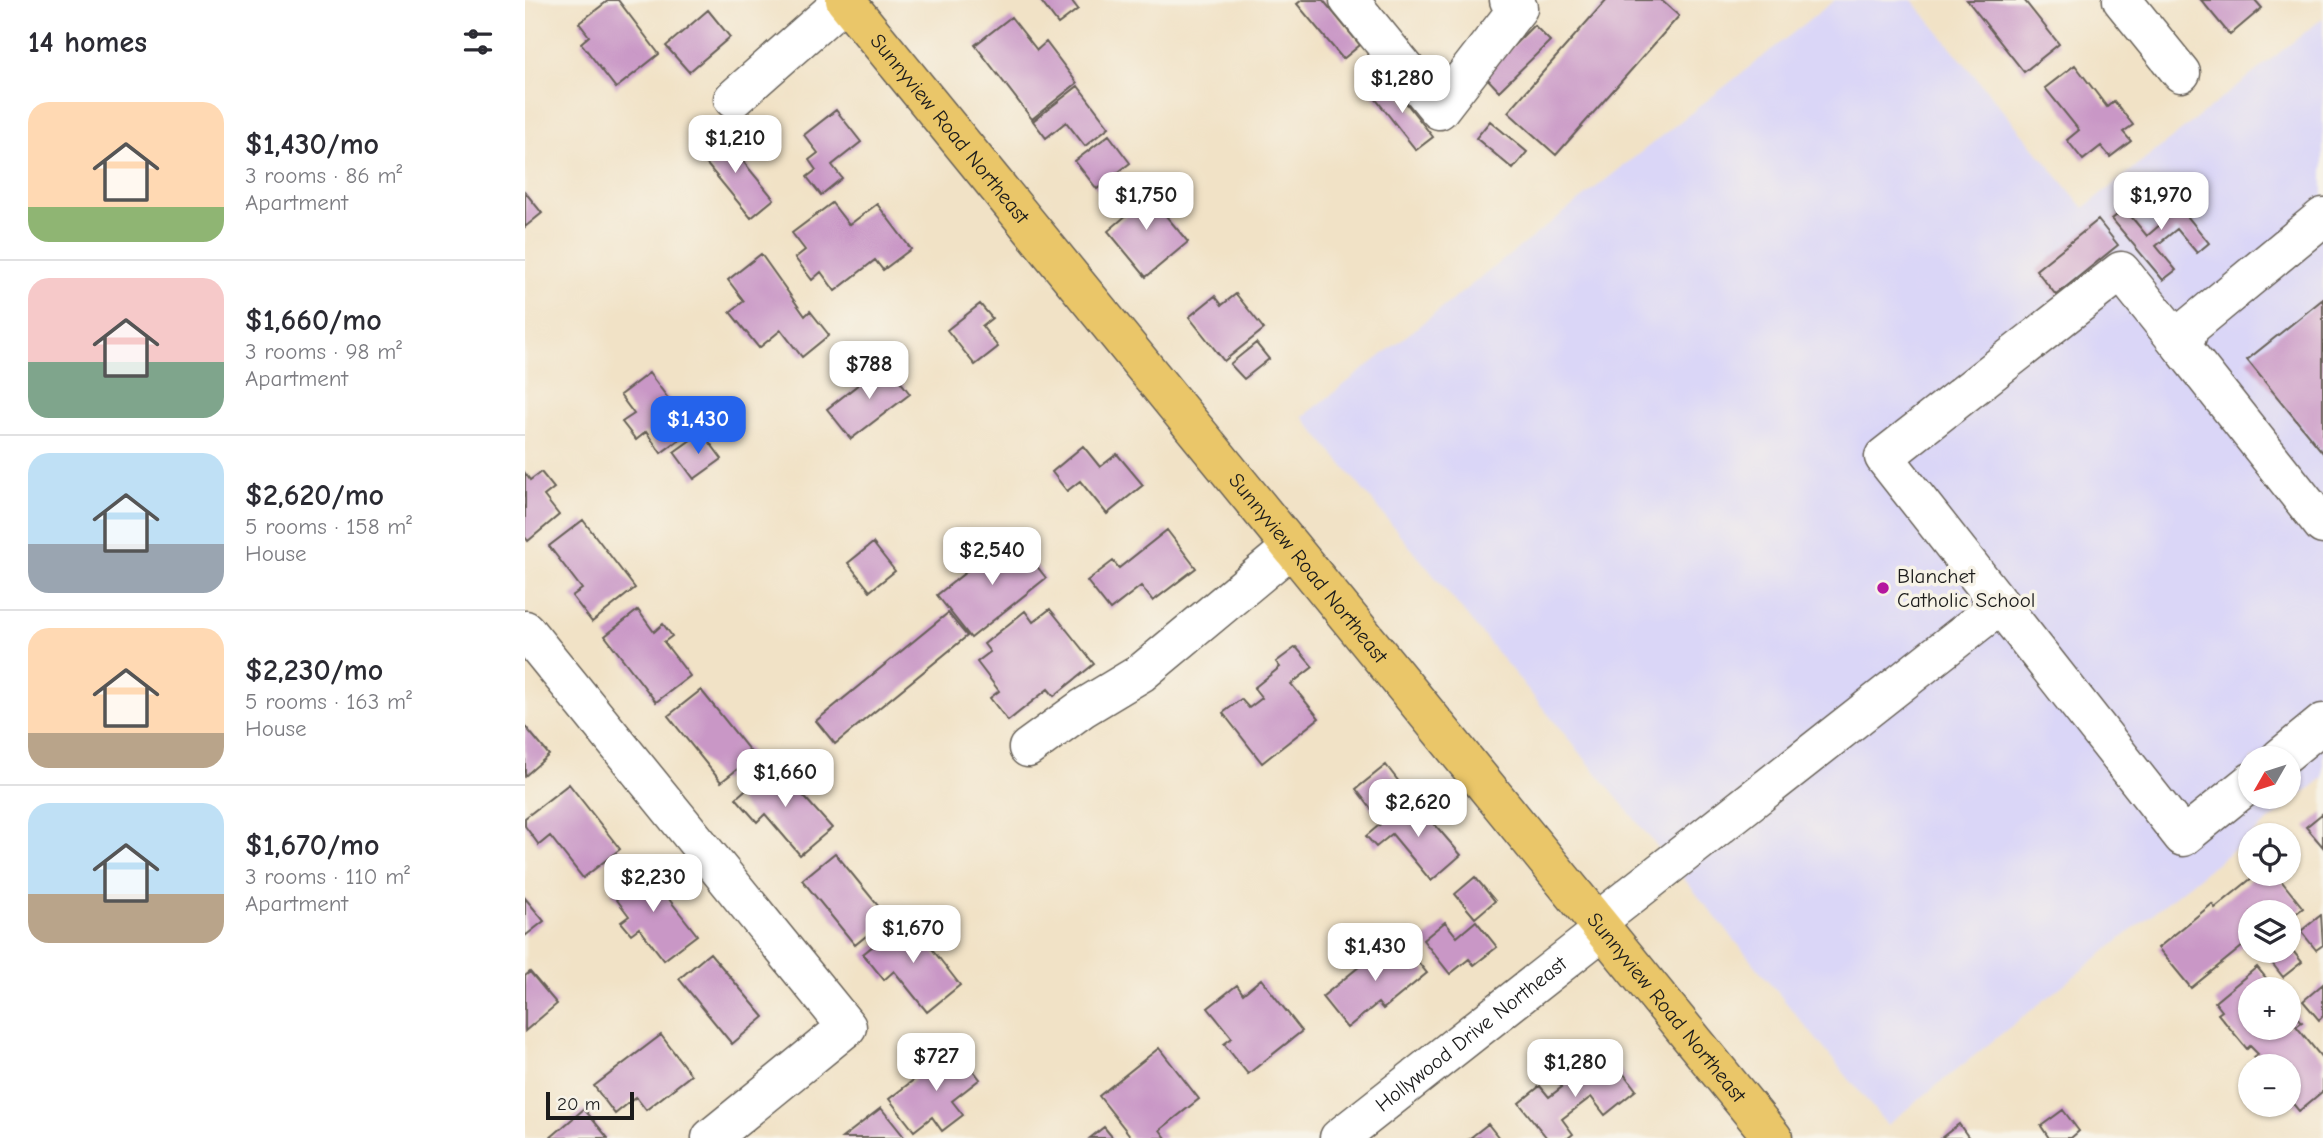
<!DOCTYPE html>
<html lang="en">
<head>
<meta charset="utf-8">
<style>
  :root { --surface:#fff; --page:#f7f7f7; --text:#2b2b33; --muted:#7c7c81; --line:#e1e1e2; --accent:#2563eb }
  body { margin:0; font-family:"Comic Neue",sans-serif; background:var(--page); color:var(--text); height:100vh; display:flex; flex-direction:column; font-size:26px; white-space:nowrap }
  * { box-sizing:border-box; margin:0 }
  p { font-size:23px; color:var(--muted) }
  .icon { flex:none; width:38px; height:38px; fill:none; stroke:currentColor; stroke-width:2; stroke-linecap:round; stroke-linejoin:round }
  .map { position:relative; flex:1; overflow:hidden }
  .panel { display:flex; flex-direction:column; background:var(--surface); width:525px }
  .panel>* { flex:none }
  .needle { width:46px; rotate:231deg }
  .fabs { position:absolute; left:1713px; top:746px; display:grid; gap:14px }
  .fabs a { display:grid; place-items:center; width:63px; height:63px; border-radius:50%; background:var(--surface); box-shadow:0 2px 5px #0004; font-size:35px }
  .scale { position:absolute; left:21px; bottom:18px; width:88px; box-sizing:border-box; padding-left:7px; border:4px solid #1c1c1c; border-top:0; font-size:19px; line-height:24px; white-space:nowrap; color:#1c1c1c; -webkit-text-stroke:5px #f7f3e8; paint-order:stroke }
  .price { position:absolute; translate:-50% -60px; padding:0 16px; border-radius:14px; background:#fff; color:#222; font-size:23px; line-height:46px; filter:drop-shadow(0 2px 4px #0008) }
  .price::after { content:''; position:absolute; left:50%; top:42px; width:21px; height:16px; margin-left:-10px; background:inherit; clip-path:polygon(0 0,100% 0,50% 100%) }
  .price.on { background:var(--accent); color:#fff }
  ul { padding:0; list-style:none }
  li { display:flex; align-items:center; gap:21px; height:175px; padding:0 28px }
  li+li { border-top:2px solid var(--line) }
  li span { display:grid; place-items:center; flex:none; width:196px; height:140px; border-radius:21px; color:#555 }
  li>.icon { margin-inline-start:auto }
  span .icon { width:84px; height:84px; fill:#fffc; stroke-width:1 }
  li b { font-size:30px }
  h2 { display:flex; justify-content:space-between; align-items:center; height:84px; padding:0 28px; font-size:30px }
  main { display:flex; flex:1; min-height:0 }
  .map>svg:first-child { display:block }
</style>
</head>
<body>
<main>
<section class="panel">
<h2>14 homes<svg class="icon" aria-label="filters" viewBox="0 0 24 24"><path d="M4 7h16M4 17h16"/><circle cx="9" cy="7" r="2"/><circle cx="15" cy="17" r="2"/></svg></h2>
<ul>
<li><span style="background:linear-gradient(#ffd9b3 75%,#8fb573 0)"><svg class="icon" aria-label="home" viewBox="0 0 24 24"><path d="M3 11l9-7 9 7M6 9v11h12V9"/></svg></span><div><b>$1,430/mo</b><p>3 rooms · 86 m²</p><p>Apartment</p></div></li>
<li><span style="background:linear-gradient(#f6c9c9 60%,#7fa58c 0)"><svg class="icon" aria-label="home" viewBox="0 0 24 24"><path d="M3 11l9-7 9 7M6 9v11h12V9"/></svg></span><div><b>$1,660/mo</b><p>3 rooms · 98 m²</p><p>Apartment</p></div></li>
<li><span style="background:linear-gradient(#bfe0f5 65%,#9aa5b1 0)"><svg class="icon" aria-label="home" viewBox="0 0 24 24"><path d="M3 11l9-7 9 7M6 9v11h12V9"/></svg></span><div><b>$2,620/mo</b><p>5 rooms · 158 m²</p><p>House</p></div></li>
<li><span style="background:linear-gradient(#ffd9b3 75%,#b9a48a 0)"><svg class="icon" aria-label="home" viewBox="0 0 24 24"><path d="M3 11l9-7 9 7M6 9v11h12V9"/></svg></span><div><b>$2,230/mo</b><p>5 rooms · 163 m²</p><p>House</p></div></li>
<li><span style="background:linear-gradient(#bfe0f5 65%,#b9a48a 0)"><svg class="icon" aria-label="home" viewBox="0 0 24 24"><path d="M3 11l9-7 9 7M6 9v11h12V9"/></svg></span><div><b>$1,670/mo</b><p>3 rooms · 110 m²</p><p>Apartment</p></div></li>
</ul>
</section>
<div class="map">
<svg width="1798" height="1138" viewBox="0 0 1798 1138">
  <rect width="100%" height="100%" fill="#f7f3e8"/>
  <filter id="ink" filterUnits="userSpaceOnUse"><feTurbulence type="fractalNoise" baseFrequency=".0143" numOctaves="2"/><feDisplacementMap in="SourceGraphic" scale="14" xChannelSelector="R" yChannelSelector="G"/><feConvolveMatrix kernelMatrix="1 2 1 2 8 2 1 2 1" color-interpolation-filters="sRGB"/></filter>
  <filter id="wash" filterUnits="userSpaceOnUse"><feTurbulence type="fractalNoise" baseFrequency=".00686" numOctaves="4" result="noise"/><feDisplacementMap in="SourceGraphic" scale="28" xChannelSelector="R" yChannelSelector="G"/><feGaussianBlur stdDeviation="1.57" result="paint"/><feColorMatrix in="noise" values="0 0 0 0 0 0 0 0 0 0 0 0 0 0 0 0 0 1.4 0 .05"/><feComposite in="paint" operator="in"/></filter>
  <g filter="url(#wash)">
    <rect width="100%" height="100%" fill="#f1e2c6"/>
    <!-- built -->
    <path fill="#dad6f7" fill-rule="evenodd" d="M1310,0H1387L1559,208L1798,18V778L1362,1125L778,417ZM1726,758H1764V796H1726Z"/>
    <g id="blocks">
      <!-- building -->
      <path fill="#c997c6" d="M84,0H93L134,54L91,88L56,43L64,36L54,23Z
        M515,0H546L553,9L533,24Z
        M777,0H798L835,45L818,59L772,4Z
        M1081,0H1136L1154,16L1031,155L983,112Z
        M1442,0H1499L1534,44L1499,72Z
        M1676,0H1730L1737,8L1705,35Z
        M183,10L205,37L164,72L141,46Z
        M486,17L512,50L521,42L552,83L507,119L450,45Z
        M1009,25L1025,41L974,91L959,75Z
        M1550,65L1582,107L1589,101L1608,125L1598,132L1606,141L1585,157L1576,146L1558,160L1542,140L1554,130L1520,88Z
        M863,80L908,137L891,150L846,93Z
        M553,86L584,127L560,146L541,122L521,138L508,121Z
        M311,110L336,142L307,165L317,178L296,195L282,177L291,170L284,160L293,153L279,135Z
        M965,121L1002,152L988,169L951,138Z
        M194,132L249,199L226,218L171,151Z
        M584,135L605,163L572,189L550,161Z
        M615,185L663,242L621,277L583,231L603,214L593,203Z
        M1637,185L1684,243L1672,253L1652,229L1631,246L1651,270L1638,280L1587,219L1600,209L1622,236L1643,218L1624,196Z
        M0,192L17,213L0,227Z
        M307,203L324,225L352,204L386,249L358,270L350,260L310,291L296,272L287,280L270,258L280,250L267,233Z
        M1573,220L1593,245L1531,295L1511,270Z
        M236,254L280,316L285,311L304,335L277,357L256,330L234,348L205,312L219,301L203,280Z
        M711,294L739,329L699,361L664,317L690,296L697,305Z
        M1798,299V453L1722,360Z
        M455,304L467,318L457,326L473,347L450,365L422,330Z
        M731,343L744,359L719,379L705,364Z
        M361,363L385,394L326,439L302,409Z
        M124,373L167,430L136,453L121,432L111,440L97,422L109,414L95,395Z
        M177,432L197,459L169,479L149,452Z
        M558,446L575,467L592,454L618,485L582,514L555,481L542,491L527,472Z
        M16,472L29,488L19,496L34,515L3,541L0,537V473L5,480Z
        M58,520L110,588L67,622L47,596L57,589L24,546Z
        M642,530L671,568L628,601L616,586L585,610L562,581L588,561L594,568Z
        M488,535L521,578L446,638L412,595Z
        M348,543L370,571L345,591L323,563Z
        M525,609L569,664L529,696L523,689L483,721L465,698L474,691L452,662L465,652L459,644L500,611L508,622Z
        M113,610L129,632L138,624L147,636L139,642L165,676L131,702L80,636Z
        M423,613L442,636L310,744L291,721Z
        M771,647L788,667L766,684L794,718L737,763L698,713L716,699L724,708L737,698L729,688L755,667L751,662Z
        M176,690L229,756L196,782L143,716Z
        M0,726L24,755L0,776Z
        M250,764L307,828L275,855L240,814L232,822L211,798Z
        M861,765L878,787L848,811L831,789Z
        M44,784L95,849L58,878L25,836L14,845L0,826V818Z
        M887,798L936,855L906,881L867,834L851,847L841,836Z
        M1798,813V847L1781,827Z
        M310,853L363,918L330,945L277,880Z
        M118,866L172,935L139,960L114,928L106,934L96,922L104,916L86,892Z
        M1733,873H1750L1778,908L1764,919V912H1726V950L1723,952L1718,946L1666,988L1633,948L1687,904L1690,908Z
        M950,877L970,901L950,918L930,894Z
        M0,898L19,921L0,936Z
        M1796,915L1798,945L1791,950L1776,931Z
        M383,918L435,985L402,1012L369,971L359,980L338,954Z
        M951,921L972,947L949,965L944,959L925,974L898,940L920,922L932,937Z
        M872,936L902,973L858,1009L853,1003L822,1028L797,997Z
        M1764,946L1777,962L1758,977L1743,958L1753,950H1764Z
        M185,953L239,1017L207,1044L154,979Z
        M1732,967L1750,989H1726V1027H1764V1006L1777,1022L1771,1026L1798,1059V1091L1774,1111L1764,1099V1066H1736L1729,1057L1733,1054L1725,1046L1722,1049L1693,1014L1697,1011L1690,1002Z
        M5,972L32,1004L0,1031V976Z
        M736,979L777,1031L723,1074L699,1044L707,1038L683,1008L712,985L718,994Z
        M1798,984V1016L1794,1020L1778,1001Z
        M136,1035L166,1075L121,1110L111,1097L90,1114L69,1086Z
        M430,1048L455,1079L427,1101L438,1115L417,1131L407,1117L389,1131L364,1099Z
        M634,1048L674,1099L635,1130L641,1138H607L574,1096Z
        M1050,1064L1066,1085L1092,1065L1111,1090L1080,1115L1066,1097L1037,1119L1048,1134L1043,1138H1022L994,1103L1015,1086L1024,1097L1037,1087L1030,1079Z
        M356,1108L380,1138H317Z
        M59,1109L83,1138H25Z
        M1538,1110L1554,1131L1546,1138H1524L1516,1126Z
        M963,1124L974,1138H945Z
        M1434,1124L1444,1138H1416Z
        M579,1127L588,1138H565Z"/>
    </g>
  </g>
  <g filter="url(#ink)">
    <use href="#blocks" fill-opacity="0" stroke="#676158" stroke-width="2"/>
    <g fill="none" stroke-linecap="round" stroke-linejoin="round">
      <!-- minor casing -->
      <g stroke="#676158" stroke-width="41">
        <g id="minor">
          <path d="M824,0L914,110L993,8L984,0"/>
          <path d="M1597,0L1656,73"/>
          <path d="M208,99L320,0"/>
          <path d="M1798,217L1665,327L1658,348L1798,525"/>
          <path d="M1658,348L1596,271L1359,457L1658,837L1726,782"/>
          <path d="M0,630L322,1027L186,1138"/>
          <path d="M503,748L558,708L616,673L766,548"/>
          <path d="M1755,758L1798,723"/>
          <path d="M1072,922L1475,605"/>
          <path id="s1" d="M814,1138L1078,930"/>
        </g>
      </g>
      <!-- major casing -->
      <g stroke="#676158" stroke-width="41">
        <g id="major">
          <path id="s2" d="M320,0L1248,1138"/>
        </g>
      </g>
      <!-- minor -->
      <use href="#minor" stroke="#fff" stroke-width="38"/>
      <!-- major -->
      <use href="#major" stroke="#eac669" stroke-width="38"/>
    </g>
  </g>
  <!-- markers -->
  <circle fill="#b5179e" stroke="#f7f3e8" stroke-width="2.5" cx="1358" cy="588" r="7"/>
  <g text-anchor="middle" stroke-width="7" stroke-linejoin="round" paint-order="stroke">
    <!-- street labels -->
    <g font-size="21" fill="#1c1c1c" stroke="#f7f3e8">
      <text dy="7" stroke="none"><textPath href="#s2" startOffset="166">Sunnyview Road Northeast</textPath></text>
      <text dy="7" stroke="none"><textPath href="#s2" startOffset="733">Sunnyview Road Northeast</textPath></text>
      <text dy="7" stroke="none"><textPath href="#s2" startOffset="1300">Sunnyview Road Northeast</textPath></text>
      <text dy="7" stroke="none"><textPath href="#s1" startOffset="168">Hollywood Drive Northeast</textPath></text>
    </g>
    <!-- poi labels -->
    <g font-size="21" fill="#1c1c1c" stroke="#f7f3e8" text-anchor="start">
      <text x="1372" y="583">Blanchet<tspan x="1372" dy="24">Catholic School</tspan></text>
    </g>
  </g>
</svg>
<div class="fabs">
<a><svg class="needle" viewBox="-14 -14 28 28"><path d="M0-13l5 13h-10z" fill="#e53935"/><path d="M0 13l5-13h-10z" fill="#7c7c81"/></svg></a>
<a><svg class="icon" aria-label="locate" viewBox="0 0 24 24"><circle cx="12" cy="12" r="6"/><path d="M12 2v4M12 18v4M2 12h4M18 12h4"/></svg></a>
<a><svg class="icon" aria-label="layers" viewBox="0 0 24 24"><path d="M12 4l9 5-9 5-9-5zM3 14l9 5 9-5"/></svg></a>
<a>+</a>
<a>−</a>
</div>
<div class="scale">20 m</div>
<b class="price" style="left:877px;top:115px">$1,280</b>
<b class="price" style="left:210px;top:175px">$1,210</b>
<b class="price" style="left:621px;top:232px">$1,750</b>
<b class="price" style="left:1636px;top:232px">$1,970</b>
<b class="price" style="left:344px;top:401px">$788</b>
<b class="price on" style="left:173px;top:456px">$1,430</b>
<b class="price" style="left:467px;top:587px">$2,540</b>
<b class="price" style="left:260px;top:809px">$1,660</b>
<b class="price" style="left:893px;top:839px">$2,620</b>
<b class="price" style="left:128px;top:914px">$2,230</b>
<b class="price" style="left:388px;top:965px">$1,670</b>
<b class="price" style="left:850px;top:983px">$1,430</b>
<b class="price" style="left:411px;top:1093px">$727</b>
<b class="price" style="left:1050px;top:1099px">$1,280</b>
</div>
</main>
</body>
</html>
